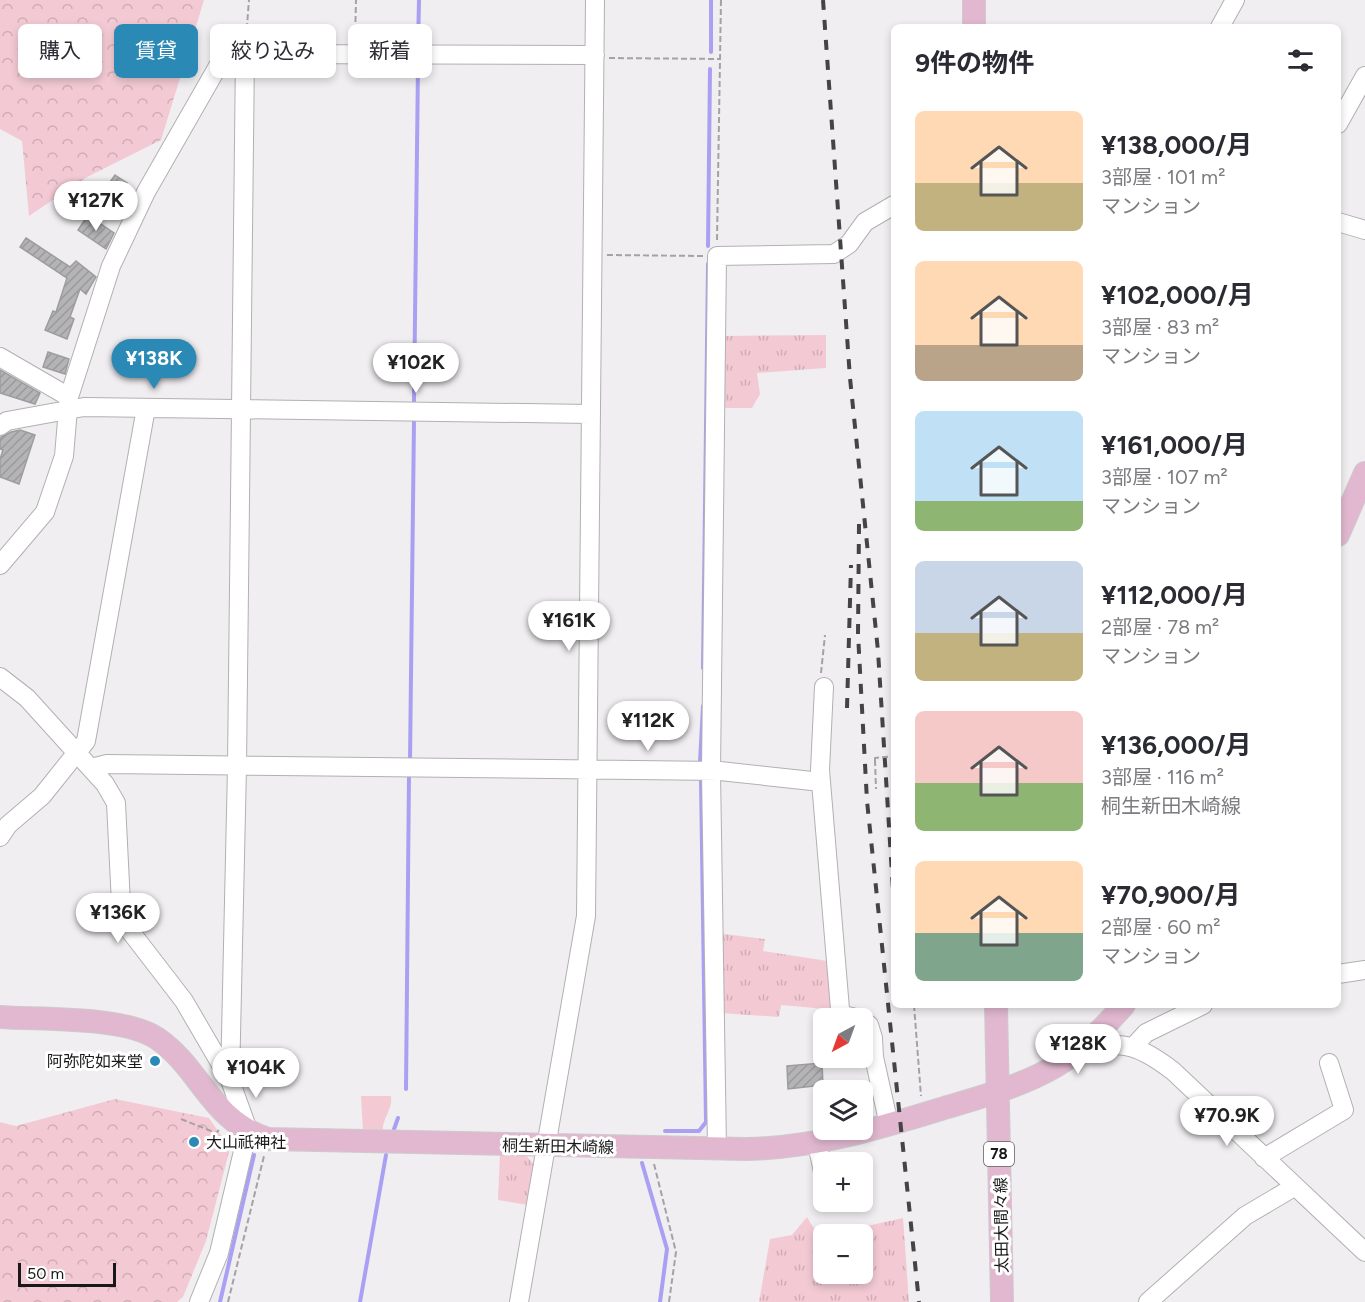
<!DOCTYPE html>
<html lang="ja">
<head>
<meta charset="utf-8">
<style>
  :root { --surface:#fff; --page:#f7f7f7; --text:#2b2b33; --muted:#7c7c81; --accent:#2a8ab5 }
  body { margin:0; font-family:Figtree,"Noto Sans JP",sans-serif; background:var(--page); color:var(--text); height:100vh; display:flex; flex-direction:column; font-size:22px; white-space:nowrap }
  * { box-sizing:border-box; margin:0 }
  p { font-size:20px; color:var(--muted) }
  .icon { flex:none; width:33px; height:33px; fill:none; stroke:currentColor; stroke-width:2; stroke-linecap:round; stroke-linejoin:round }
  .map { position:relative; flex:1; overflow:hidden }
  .side { position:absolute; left:891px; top:24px; width:450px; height:984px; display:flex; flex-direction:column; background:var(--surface); border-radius:9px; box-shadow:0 3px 9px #0003 }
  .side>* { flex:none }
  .hud { position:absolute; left:18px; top:24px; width:570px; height:54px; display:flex; gap:12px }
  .needle { width:39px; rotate:221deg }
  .controls { position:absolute; left:813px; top:1008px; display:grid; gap:12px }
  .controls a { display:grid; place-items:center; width:60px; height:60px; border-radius:9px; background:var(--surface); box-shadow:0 3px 9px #0003; font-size:30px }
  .scale { position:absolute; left:18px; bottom:15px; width:98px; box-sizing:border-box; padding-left:6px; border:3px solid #191819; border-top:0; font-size:16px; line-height:21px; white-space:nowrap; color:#191819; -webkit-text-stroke:4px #fff; paint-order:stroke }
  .price { position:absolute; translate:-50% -51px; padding:0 14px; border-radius:21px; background:#fff; color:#222; font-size:20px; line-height:39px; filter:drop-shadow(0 2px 3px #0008) }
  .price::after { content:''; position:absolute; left:50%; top:36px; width:18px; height:14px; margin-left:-9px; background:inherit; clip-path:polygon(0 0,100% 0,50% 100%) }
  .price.selected { background:var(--accent); color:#fff }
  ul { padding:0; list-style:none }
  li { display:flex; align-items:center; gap:18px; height:150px; padding:0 24px }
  li span { display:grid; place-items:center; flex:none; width:168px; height:120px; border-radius:9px; color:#555 }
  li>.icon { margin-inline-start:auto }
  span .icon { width:72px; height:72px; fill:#fffc; stroke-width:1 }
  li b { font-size:26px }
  h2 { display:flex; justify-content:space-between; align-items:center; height:72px; padding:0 24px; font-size:26px }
  .tag { padding:0 21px; border-radius:9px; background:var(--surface); box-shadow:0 3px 9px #0003; font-size:21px; line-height:54px }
  .tag.selected { background:var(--accent); color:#fff }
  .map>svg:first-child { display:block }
</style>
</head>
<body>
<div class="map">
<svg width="1365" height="1302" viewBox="0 0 1365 1302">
  <defs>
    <pattern id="grass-tufts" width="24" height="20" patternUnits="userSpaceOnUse" patternTransform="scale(1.5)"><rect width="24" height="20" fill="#f3cad4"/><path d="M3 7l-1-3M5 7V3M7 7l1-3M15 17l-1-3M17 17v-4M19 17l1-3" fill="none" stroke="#d0adb5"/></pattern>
    <pattern id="forest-crowns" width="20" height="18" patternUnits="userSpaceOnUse" patternTransform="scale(1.5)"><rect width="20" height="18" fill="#f3cad4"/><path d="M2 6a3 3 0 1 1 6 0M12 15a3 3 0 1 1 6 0" fill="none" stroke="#d0adb5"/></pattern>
    <pattern id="building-hatch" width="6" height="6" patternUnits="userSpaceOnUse" patternTransform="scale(1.5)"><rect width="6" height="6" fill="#b4b3b6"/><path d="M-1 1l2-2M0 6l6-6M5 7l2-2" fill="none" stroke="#9a999c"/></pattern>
  </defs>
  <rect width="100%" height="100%" fill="#f1eef1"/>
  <!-- grass -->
  <path fill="url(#grass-tufts)" d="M826,335V368L757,373L760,394L752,408H720L721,336Z
    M717,933L765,939L763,951L834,962L836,1010L781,1005L779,1017L719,1013Z
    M500,1153H524L534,1165L528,1205L498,1200Z
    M807,1217L819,1237L823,1236L824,1274H862V1234H830L903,1218L909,1302H759L770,1239L792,1235Z"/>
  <!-- forest -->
  <path fill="url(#forest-crowns)" d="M0,0H204L161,140L87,177L29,216L22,141L0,129Z
    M115,1099L209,1118L230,1148L206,1241L183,1297L177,1302H0V1122L16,1126Z"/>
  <!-- park -->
  <path fill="#f3cad4" d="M361,1096H391C393,1110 382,1118 383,1131H363Z"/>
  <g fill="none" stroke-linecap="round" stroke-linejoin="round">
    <!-- stream -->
    <path stroke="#a9a0f4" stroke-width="4" d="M418,47L419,0
      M711,52V0
      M708,246L710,69
      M414,402L418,65
      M703,668L708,264
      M410,761L414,420
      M700,762L703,706
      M406,1089L409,775
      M665,1131H699L706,1122L701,780
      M393,1132L398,1118
      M642,1163L667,1249L660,1302
      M220,1302L254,1155
      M360,1302L386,1155"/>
  </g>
  <!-- building -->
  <path fill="url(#building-hatch)" stroke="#9d9c9e" stroke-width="1.5" d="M115,175L127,183L115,200L103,192Z
    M88,215L114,233L106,249L78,230Z
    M26,238L70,267L76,261L96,277L86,294L80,289L70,317L74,319L67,339L45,330L53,311L56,312L67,278L20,247Z
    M48,352L69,359L65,374L43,367Z
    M0,370L40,393L35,404L0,393Z
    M20,430L35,435L19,484L0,477V459L3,450L0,449V441L1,437L11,432Z
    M822,1063L823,1085L788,1089L787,1066Z"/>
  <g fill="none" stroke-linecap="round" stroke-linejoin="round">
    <!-- minor casing -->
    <g stroke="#b2b0b2" stroke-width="20">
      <path id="minor" d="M1220,27L1235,0
        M1338,124L1365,76
        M1338,222L1365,230
        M0,357L69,397
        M0,426L7,421L84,407L591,414
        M0,565L45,512L64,456L69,397L111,266L146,192L225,54L595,55
        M0,677L27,698L105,784L116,803L121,904L127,927L184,1001L230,1080L248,1130L219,1253L199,1302
        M824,687L820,770L840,1009L843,1015L856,1018
        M91,768L107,764L720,771L821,782
        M0,837L8,825L42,796L86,741L146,408
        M1338,974L1365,970
        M862,1020L869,1025L873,1038L874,1057L889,1125
        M1085,1045C1127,1043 1139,1045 1173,1071L1365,1252
        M1133,1047L1146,1033L1203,1005
        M230,1080L237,767L245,53
        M817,1144L824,1176
        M717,1148L711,772L717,256L834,254L849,244L865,222L894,205
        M1264,1158L1344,1110L1329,1063
        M862,1186H863
        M519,1302L586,916L595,0
        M1148,1302L1245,1216L1294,1187"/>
    </g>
    <!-- major casing -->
    <g stroke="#ccc" stroke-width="24">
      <path id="major" d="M974,0V27
        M1338,535L1365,473
        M996,1005L1002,1302
        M0,1017C41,1020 125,1016 158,1039C201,1069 211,1121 268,1139L746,1149C814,1148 876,1129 941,1109C981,1097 1020,1087 1056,1066C1082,1051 1104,1027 1124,1005"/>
    </g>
    <!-- path -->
    <path stroke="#a4a2a4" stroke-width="2" stroke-dasharray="6 3" stroke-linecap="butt" d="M246,38L249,0
      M355,40L356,0
      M609,58L720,59
      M717,240L721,0
      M607,255L703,256
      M821,673L825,635
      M875,760L876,789
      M914,1005L921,1096
      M181,1119L216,1133L219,1130
      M654,1164L676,1252L669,1302
      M228,1302L264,1156"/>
    <!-- minor -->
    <use href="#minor" stroke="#fff" stroke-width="18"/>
    <!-- major -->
    <use href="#major" stroke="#e1b8d0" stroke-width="22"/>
    <!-- rail -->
    <path stroke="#454445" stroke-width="4" stroke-dasharray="10 10" stroke-linecap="butt" d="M823,0L850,378L878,651L894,906
      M859,524L858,634L867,801L919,1302
      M847,708L851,565"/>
    <!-- path-bridge -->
    <path stroke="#a4a2a4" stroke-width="2" stroke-dasharray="6 3" stroke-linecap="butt" d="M875,760V758L894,756"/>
  </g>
  <!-- markers -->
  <g fill="#2a8ab5" stroke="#fff" stroke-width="2">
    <circle cx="155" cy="1061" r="6"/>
    <circle cx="194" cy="1142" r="6"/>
  </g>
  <g text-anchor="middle" stroke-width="6" stroke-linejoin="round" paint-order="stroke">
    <!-- shield labels -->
    <rect fill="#fff" stroke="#5e5d5e" stroke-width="1.5" x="984" y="1142" width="30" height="24" rx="4.5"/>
    <g font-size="15" font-weight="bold" fill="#191819">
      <text x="999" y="1159">78</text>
    </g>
    <!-- poi labels -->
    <g font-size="16" fill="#191819" stroke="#fff" text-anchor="end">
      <text x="143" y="1067">阿弥陀如来堂</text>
      <text x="206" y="1148" text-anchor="start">大山祇神社</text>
    </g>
    <!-- street labels -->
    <g font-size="16" fill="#191819" stroke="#fff">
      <text transform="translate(558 1146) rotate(1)" y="6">桐生新田木崎線</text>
      <text transform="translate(1001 1225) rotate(-91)" y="6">太田大間々線</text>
    </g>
  </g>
</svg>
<div class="controls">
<a><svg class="needle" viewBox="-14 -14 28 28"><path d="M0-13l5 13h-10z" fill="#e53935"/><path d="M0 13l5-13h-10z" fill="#7c7c81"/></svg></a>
<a><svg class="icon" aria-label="layers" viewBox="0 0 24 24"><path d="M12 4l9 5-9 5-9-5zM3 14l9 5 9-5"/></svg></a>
<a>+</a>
<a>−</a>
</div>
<div class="scale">50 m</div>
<b class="price" style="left:96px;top:232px">¥127K</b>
<b class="price selected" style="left:154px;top:390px">¥138K</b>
<b class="price" style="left:416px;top:394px">¥102K</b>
<b class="price" style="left:569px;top:652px">¥161K</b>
<b class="price" style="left:648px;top:752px">¥112K</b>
<b class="price" style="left:118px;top:944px">¥136K</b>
<b class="price" style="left:1078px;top:1075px">¥128K</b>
<b class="price" style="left:256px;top:1099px">¥104K</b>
<b class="price" style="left:1227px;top:1147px">¥70.9K</b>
<div class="hud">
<a class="tag">購入</a>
<a class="tag selected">賃貸</a>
<a class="tag">絞り込み</a>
<a class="tag">新着</a>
</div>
<section class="side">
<h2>9件の物件<svg class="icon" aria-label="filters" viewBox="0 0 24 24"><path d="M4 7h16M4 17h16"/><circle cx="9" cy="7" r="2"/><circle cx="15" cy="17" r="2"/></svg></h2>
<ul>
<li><span style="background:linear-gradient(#ffd9b3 60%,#c2b280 0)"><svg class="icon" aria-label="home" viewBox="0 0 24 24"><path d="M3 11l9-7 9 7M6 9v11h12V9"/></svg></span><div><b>¥138,000/月</b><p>3部屋 · 101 m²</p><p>マンション</p></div></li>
<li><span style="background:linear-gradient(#ffd9b3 70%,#b9a48a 0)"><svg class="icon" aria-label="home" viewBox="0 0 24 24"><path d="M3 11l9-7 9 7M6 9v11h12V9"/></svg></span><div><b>¥102,000/月</b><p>3部屋 · 83 m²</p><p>マンション</p></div></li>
<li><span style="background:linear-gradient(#bfe0f5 75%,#8fb573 0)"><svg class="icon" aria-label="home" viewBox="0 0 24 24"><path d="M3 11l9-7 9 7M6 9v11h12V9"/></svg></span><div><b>¥161,000/月</b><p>3部屋 · 107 m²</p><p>マンション</p></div></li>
<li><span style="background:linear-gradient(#c9d6e8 60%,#c2b280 0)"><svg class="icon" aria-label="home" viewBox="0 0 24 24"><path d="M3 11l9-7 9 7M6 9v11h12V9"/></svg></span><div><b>¥112,000/月</b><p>2部屋 · 78 m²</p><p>マンション</p></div></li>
<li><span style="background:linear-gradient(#f6c9c9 60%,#8fb573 0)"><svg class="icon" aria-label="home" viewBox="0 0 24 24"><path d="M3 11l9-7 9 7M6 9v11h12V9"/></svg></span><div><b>¥136,000/月</b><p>3部屋 · 116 m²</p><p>桐生新田木崎線</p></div></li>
<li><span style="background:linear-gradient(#ffd9b3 60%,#7fa58c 0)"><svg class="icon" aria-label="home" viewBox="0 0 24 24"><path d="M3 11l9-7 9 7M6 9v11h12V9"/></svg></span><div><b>¥70,900/月</b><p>2部屋 · 60 m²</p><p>マンション</p></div></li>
</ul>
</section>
</div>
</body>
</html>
